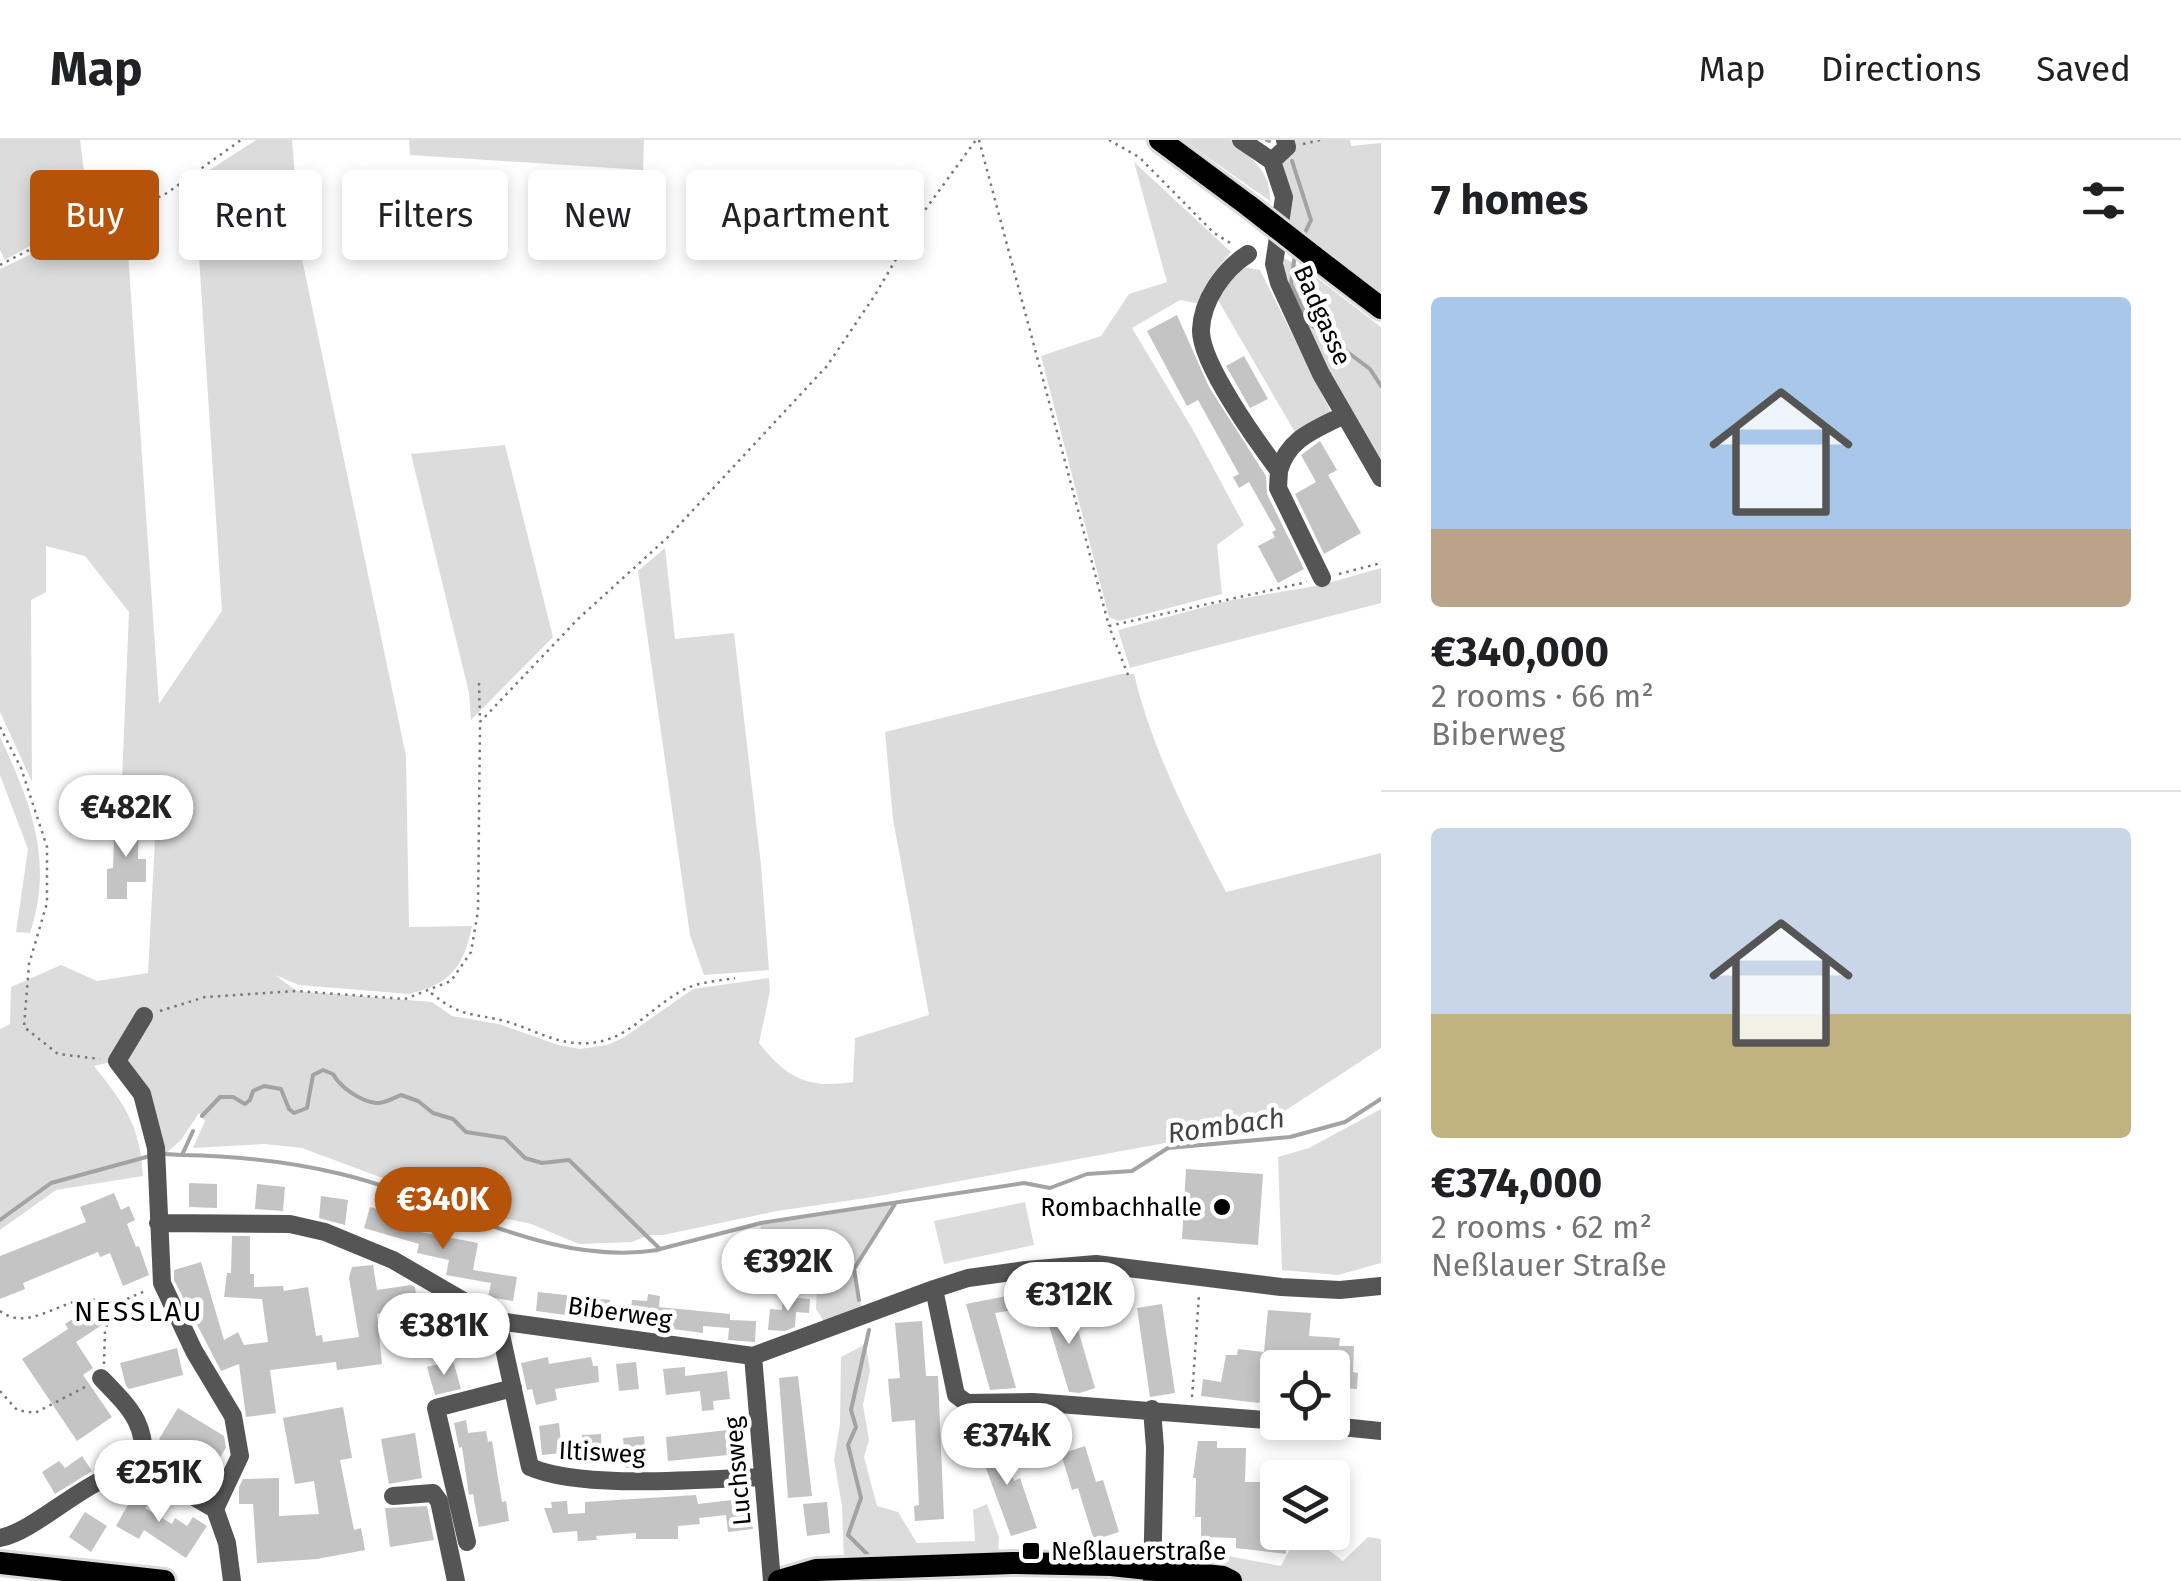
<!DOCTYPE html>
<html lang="en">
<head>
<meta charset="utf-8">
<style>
  :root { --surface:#fff; --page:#f2f2f2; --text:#202124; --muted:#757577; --line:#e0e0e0; --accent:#b45309 }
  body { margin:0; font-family:"Fira Sans",sans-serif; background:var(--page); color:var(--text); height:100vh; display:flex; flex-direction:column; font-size:38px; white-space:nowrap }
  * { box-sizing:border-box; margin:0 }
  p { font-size:32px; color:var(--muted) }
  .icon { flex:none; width:55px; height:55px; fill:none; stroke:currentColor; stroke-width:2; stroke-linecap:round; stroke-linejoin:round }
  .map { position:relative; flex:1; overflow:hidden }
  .side { display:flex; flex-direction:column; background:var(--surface); width:800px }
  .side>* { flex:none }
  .hud { position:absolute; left:30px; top:30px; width:950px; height:90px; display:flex; gap:20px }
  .fabs { position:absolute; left:1260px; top:1210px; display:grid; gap:20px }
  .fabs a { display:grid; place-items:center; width:90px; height:90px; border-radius:10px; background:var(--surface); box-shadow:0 5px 15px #0003; font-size:50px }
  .price { position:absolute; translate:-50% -85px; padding:0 22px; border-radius:35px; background:#fff; color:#222; font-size:32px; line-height:65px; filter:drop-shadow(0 2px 5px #0008) }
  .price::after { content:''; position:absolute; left:50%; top:60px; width:30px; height:22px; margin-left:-15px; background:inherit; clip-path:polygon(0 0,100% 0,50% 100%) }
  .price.selected { background:var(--accent); color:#fff }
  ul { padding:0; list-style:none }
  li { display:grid; align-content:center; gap:20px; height:530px; padding:0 50px }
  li+li { border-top:2px solid var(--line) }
  li span { display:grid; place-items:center; height:310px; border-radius:10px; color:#555 }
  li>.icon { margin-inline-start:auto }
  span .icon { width:180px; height:180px; fill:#fffc; stroke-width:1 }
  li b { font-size:42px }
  h2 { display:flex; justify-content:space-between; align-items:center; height:120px; padding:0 50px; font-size:42px }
  .tag { padding:0 35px; border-radius:10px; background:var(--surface); box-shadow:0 5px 15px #0003; font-size:35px; line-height:90px }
  .tag.selected { background:var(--accent); color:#fff }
  header { display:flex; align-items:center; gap:60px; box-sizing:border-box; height:140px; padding:0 50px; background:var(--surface); border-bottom:2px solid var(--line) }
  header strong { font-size:48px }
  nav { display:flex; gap:55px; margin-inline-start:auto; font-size:35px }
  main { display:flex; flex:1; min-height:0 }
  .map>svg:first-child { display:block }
</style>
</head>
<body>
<header>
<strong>Map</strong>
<nav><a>Map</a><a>Directions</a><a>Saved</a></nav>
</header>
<main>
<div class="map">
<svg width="1381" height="1441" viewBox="0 0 1381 1441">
  <rect width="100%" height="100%" fill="#fff"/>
  <!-- green -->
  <path fill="#dcdcdc" d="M0,0H80L90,77L55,92L5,120L0,110Z
    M256,0H292L301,114L406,616L409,787L472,786C464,826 451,844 409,854L299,845L275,835L297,851L432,862L452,876L499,884L558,905L580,909L607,905L623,898L693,849L769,838L770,851L759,903C787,938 807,949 853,942L855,898L929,875L893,679L885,592L1121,534H1134C1153,612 1189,681 1226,752L1381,713V908L1263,985L873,1057L777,1071L663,1095H649L632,1102L579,1104L531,1084L471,1071L302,1008L265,1004L193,1008L205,981L199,973L181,1000L164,1015L116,921L94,926C125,965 140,985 143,1036L56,1050L0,1090V889L10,884L11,847L61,825L97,841L148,833L158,642L122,640L129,472L85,416L46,406V452L31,460L32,642L0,572V129L69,96L125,81L126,83L159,564L222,471L194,40Z
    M409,0H644L643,30L410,15Z
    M1183,0H1231C1251,19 1272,32 1270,61Z
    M1288,0H1350L1351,6L1381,3V154L1284,82L1276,21Z
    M1134,22L1231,112L1213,134L1201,164L1180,160L1132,188L1193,290L1244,385L1217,405L1222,454L1119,481L1109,477L1041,216L1101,196L1129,154L1167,142Z
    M1284,118L1308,131L1381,187V331L1348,277L1283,138Z
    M1244,127L1260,130L1331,272L1296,294L1215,155Z
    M505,305L553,497L471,580L469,553L411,314Z
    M665,408L675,499L734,493L761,725L769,830L704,835L690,795L638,431Z
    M1381,428V463L1133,527L1130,528L1118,490L1227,461L1321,445Z
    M0,597C31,663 54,721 30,793L16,792L28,709L0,635Z
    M1381,969V1123L1338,1135L1282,1130L1278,1017L1309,1008Z
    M1025,1062L1034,1105L944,1124L934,1081Z
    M895,1064L854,1129L859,1160L866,1174L828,1188L816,1169L819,1098L760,1096L761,1083Z
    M866,1204L870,1231L863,1265L869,1300L864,1317L877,1366L898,1372L917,1403L975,1401L973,1370L987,1364L999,1397L998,1416L844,1421L842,1366L834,1320L840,1284L841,1217Z
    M1333,1371H1336L1335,1394L1322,1405L1343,1421L1368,1397L1381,1399V1441H1238L1207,1433V1412L1281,1426L1298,1393L1332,1392Z"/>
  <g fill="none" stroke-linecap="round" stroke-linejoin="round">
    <!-- stream -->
    <path stroke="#a3a3a3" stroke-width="4" d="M1267,0L1269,1
      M1292,21L1311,80L1303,97
      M1295,114L1291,144L1310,184L1370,229L1381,246
      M202,976L220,957H233L245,964L250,960L253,951L264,946L281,949L289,969L294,973L307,968L313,935L323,930L333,934C340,947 360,961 376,963C383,964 394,958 401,955L418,961L433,973L453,979L466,992L505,998L525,1018L542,1023L569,1020L660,1109L761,1083L1024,1043L1050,1048L1087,1034L1132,1031L1168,1008L1290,997L1345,982L1381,959
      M164,1014L182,1015L193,991
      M182,1015C237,1016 288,1021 341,1034C446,1059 547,1127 658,1110
      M0,1080L51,1043L150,1016
      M859,1160L854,1129L895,1064
      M869,1190L851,1270L856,1287L848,1305L861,1358L848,1395L872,1419"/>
  </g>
  <!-- building -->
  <path fill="#c4c4c4" d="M1177,175L1209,247L1266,336L1267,354L1304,429L1278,443L1258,406L1275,397L1272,392L1276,390L1249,342L1239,348L1233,337L1239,334L1198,260L1187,266L1147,191Z
    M1244,216L1268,259L1250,268L1226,226Z
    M1320,301L1337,330L1328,335L1361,393L1324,414L1295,354L1316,342L1301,315Z
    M127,666H139L138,719H146V742H127V759H107V729L113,728L114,697L128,696Z
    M1186,1029L1263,1034L1258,1105L1182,1099Z
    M189,1043L217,1044V1068L189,1067Z
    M257,1044L285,1047L283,1071L255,1069Z
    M114,1053L121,1070L129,1066L135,1080L127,1084L136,1107L139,1106L149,1135L123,1146L110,1113L100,1117L98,1112L23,1143L25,1149L0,1159V1116L86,1082L80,1067Z
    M321,1056L348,1060L345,1085L319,1078Z
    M370,1067L407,1077L404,1089L478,1103L473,1130L517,1137L513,1161L488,1157L491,1143L446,1135L449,1120L417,1113L419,1104L364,1088Z
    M232,1096H250V1134H254V1147L283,1146L284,1151L308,1147L316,1196L322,1195L323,1202L359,1197L349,1138L352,1127L373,1125L377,1150L411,1145L415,1147L418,1168L377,1174L382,1224L337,1230L336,1222L270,1230L276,1273L246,1277L239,1224L221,1231L174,1140V1130L201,1122L224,1200L238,1192L244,1205L268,1202L262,1159L224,1157L227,1133H231Z
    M1037,1150L1040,1166L995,1173L1016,1248L990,1250L966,1164Z
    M538,1152L610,1160L609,1167L631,1171L632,1160L647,1161L648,1154L660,1156L659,1167L730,1174V1180L756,1181L755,1202L728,1200L729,1188L703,1186V1193L536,1171Z
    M783,1157L810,1159L809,1173L796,1172L795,1187L785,1191L768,1190L770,1169L782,1170Z
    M1069,1159L1095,1248L1080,1253L1069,1252L1043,1166Z
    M1162,1164L1175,1253L1150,1257L1137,1168Z
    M91,1167L102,1185L76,1202L93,1228L83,1235L112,1277L77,1301L22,1219L68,1189L65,1184Z
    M1268,1170L1311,1173L1309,1196L1340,1198L1339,1206H1354L1353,1232L1358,1233L1357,1249L1339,1248L1340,1236L1332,1235V1228H1320L1321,1216L1267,1212L1274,1213L1271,1238L1259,1263L1201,1256L1203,1239L1221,1242L1226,1215H1237L1238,1209L1264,1212Z
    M922,1181L926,1236H938L944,1379L915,1381L914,1366L919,1365L915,1280L892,1282L888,1239L900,1238L895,1183Z
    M177,1208L183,1235L129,1249L126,1246L120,1223Z
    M548,1217L549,1224L591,1217L593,1226H598L599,1242L555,1249L557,1260L536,1265L532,1249L527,1250L521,1223Z
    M453,1220L461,1249L435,1255L427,1227Z
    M636,1222L639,1249L619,1251L616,1224Z
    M685,1227V1236L727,1231L730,1259L713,1261L714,1270L702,1271L700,1251L666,1255L663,1229Z
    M798,1236L812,1356L788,1358L779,1238Z
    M343,1267L352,1318L340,1320L354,1390L361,1388L365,1410L317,1419L257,1423L253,1364H239V1347L243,1339L279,1338V1376L319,1374L314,1341L295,1344L283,1278Z
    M178,1268L224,1296L226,1308L201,1347L172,1330L183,1314L159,1299Z
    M466,1280L468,1293L486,1291L488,1302L492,1301L502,1362L506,1361L509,1381L479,1387L473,1354L469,1355L462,1307L459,1308L454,1283Z
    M559,1283L562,1313L542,1315L539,1286Z
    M736,1289L738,1314L668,1321L666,1297Z
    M415,1293L422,1338L389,1344L381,1299Z
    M601,1294L602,1323L583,1324L582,1295Z
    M644,1296L646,1327L626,1328L623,1298Z
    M999,1297L1014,1341L1020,1338L1037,1388L1011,1396L977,1304Z
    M1198,1301H1217V1308H1246L1245,1342H1278V1392H1287L1286,1414L1236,1408V1398L1201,1397V1377H1195L1196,1338H1193Z
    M1085,1306L1096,1342L1103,1340L1119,1392L1094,1400L1078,1348L1072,1350L1061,1314Z
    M82,1316L92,1331L55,1354L42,1332L59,1321L65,1328Z
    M139,1345L154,1352L145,1368L172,1384L175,1378L187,1386L193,1377L207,1386L186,1418L144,1390L139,1399L116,1386Z
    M696,1355L698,1364L749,1358L753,1389L728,1392L726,1375L699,1378L700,1384L678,1386V1399H636V1393L596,1396L597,1400L578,1401L577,1391L553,1393L544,1368H552L551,1362L567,1361L568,1374L585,1373V1362Z
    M827,1362L830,1393L807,1396L803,1364Z
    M427,1366L434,1400L390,1407L385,1368Z
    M85,1372L107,1386L91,1412L69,1397Z"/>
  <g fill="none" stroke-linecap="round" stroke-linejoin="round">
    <!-- major casing -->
    <g stroke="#dbdbdb" stroke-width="28">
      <path id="major" d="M1160,0L1249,66
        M1313,116L1381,168
        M0,1423L164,1441
        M779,1441L816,1430L1012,1423L1111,1425L1223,1437L1231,1441"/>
    </g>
    <!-- path -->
    <path stroke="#777" stroke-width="2.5" stroke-dasharray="2.5 5" stroke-linecap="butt" d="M979,0L1109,486
      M1109,0L1139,17L1214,93L1232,104
      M1303,4L1320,0
      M0,125L54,97L125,74L167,53L241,0
      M1339,434L1381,423
      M1128,535L1109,486L1307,442
      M479,543L480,581
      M0,587L21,628L47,707V763L29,824L24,887L58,914L100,919
      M431,853C463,879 472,872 508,882C528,888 546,898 567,902C623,911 641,873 683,850C698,842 718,841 735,838
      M160,871L205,857L297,851L405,859L451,841L471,812L478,771L480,582L578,479L667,398L827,226L875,155L925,70L976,0
      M0,1171C27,1192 59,1161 88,1159C95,1159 105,1163 113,1165
      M104,1224L105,1191L114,1165L147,1150
      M0,1251L17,1270L35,1273L85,1247
      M1192,1257L1199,1155"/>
    <!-- minor -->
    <path stroke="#555" stroke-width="18" d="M1241,0L1272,21
      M1272,21L1284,57L1274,124L1279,143L1321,234L1381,338
      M1272,21L1287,7L1285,0
      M1248,114C1224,129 1202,160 1201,190C1200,223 1258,303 1279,331L1278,348L1322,438
      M1279,331C1288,298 1315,290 1344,275
      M144,876L117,921L142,954L156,1008L162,1143L194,1211L233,1276L240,1316L215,1369L227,1403L232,1441
      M158,1083L290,1084L325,1092L393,1120L498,1181L753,1216L934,1149L968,1138L1026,1130L1096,1124L1281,1147L1340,1150L1381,1146
      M934,1149L956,1255L967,1263L1033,1262L1278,1281
      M498,1181L530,1327C582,1350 703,1339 762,1337
      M753,1216L772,1441
      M101,1238C133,1271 147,1284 144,1332
      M1293,1282L1381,1291
      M393,1356L433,1353L439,1361L456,1441
      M0,1398C44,1389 102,1319 146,1333C169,1340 193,1357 215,1369
      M467,1402L436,1268L513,1248
      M1152,1441L1155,1308L1152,1269"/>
    <!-- major -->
    <use href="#major" stroke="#000" stroke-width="22"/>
    <!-- major-bridge casing -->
    <g stroke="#dbdbdb" stroke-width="28" stroke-linecap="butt">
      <path id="major-bridge" d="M1249,66L1313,116"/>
    </g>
    <!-- major-bridge -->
    <use href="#major-bridge" stroke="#000" stroke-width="22"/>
  </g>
  <!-- markers -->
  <g fill="#000" stroke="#fff" stroke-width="4">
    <circle cx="1222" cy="1067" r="10"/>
    <rect x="1021" y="1401" width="20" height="20" rx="5"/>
  </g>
  <g text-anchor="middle" stroke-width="9" stroke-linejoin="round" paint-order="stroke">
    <!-- street labels -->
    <g font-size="25" fill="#000" stroke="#fff">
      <text transform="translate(1323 175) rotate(66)" y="9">Badgasse</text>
      <text transform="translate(620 1172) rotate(8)" y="9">Biberweg</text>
      <text transform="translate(602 1312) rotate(3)" y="9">Iltisweg</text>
      <text transform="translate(737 1331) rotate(-95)" y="9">Luchsweg</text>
    </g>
    <!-- poi labels -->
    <g font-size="25" fill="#000" stroke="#fff" text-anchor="end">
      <text x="1202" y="1076">Rombachhalle</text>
      <text x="1051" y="1420" text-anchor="start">Neßlauerstraße</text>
    </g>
    <!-- water labels -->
    <g font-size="28" font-style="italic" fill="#444" stroke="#fff">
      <text transform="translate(1226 985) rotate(-8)" y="10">Rombach</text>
    </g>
    <!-- neighbourhood labels -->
    <g font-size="28" letter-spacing="2.5" fill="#000" stroke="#fff">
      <text x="139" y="1181">NESSLAU</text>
    </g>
  </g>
</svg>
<div class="fabs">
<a><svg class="icon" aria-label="locate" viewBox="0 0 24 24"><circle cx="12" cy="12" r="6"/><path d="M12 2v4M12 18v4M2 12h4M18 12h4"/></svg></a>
<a><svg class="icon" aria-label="layers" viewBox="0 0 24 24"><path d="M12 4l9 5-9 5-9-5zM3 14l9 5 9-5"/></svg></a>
</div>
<b class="price" style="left:126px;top:720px">€482K</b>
<b class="price selected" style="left:443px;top:1112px">€340K</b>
<b class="price" style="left:788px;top:1174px">€392K</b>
<b class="price" style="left:1069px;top:1207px">€312K</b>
<b class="price" style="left:444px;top:1238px">€381K</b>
<b class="price" style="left:1007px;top:1348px">€374K</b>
<b class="price" style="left:159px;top:1385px">€251K</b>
<div class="hud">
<a class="tag selected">Buy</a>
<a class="tag">Rent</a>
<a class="tag">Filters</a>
<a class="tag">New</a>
<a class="tag">Apartment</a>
</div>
</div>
<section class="side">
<h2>7 homes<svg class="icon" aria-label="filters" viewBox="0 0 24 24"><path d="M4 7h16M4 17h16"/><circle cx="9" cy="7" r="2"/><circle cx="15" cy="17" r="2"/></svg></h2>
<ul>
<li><span style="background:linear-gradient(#a9c7e8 75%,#b9a48a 0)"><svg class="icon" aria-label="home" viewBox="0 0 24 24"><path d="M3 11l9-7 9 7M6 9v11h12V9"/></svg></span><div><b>€340,000</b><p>2 rooms · 66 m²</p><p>Biberweg</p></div></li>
<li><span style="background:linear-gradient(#c9d6e8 60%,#c2b280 0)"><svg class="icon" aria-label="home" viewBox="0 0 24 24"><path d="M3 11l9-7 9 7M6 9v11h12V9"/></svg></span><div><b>€374,000</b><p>2 rooms · 62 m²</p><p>Neßlauer Straße</p></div></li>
</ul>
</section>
</main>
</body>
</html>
